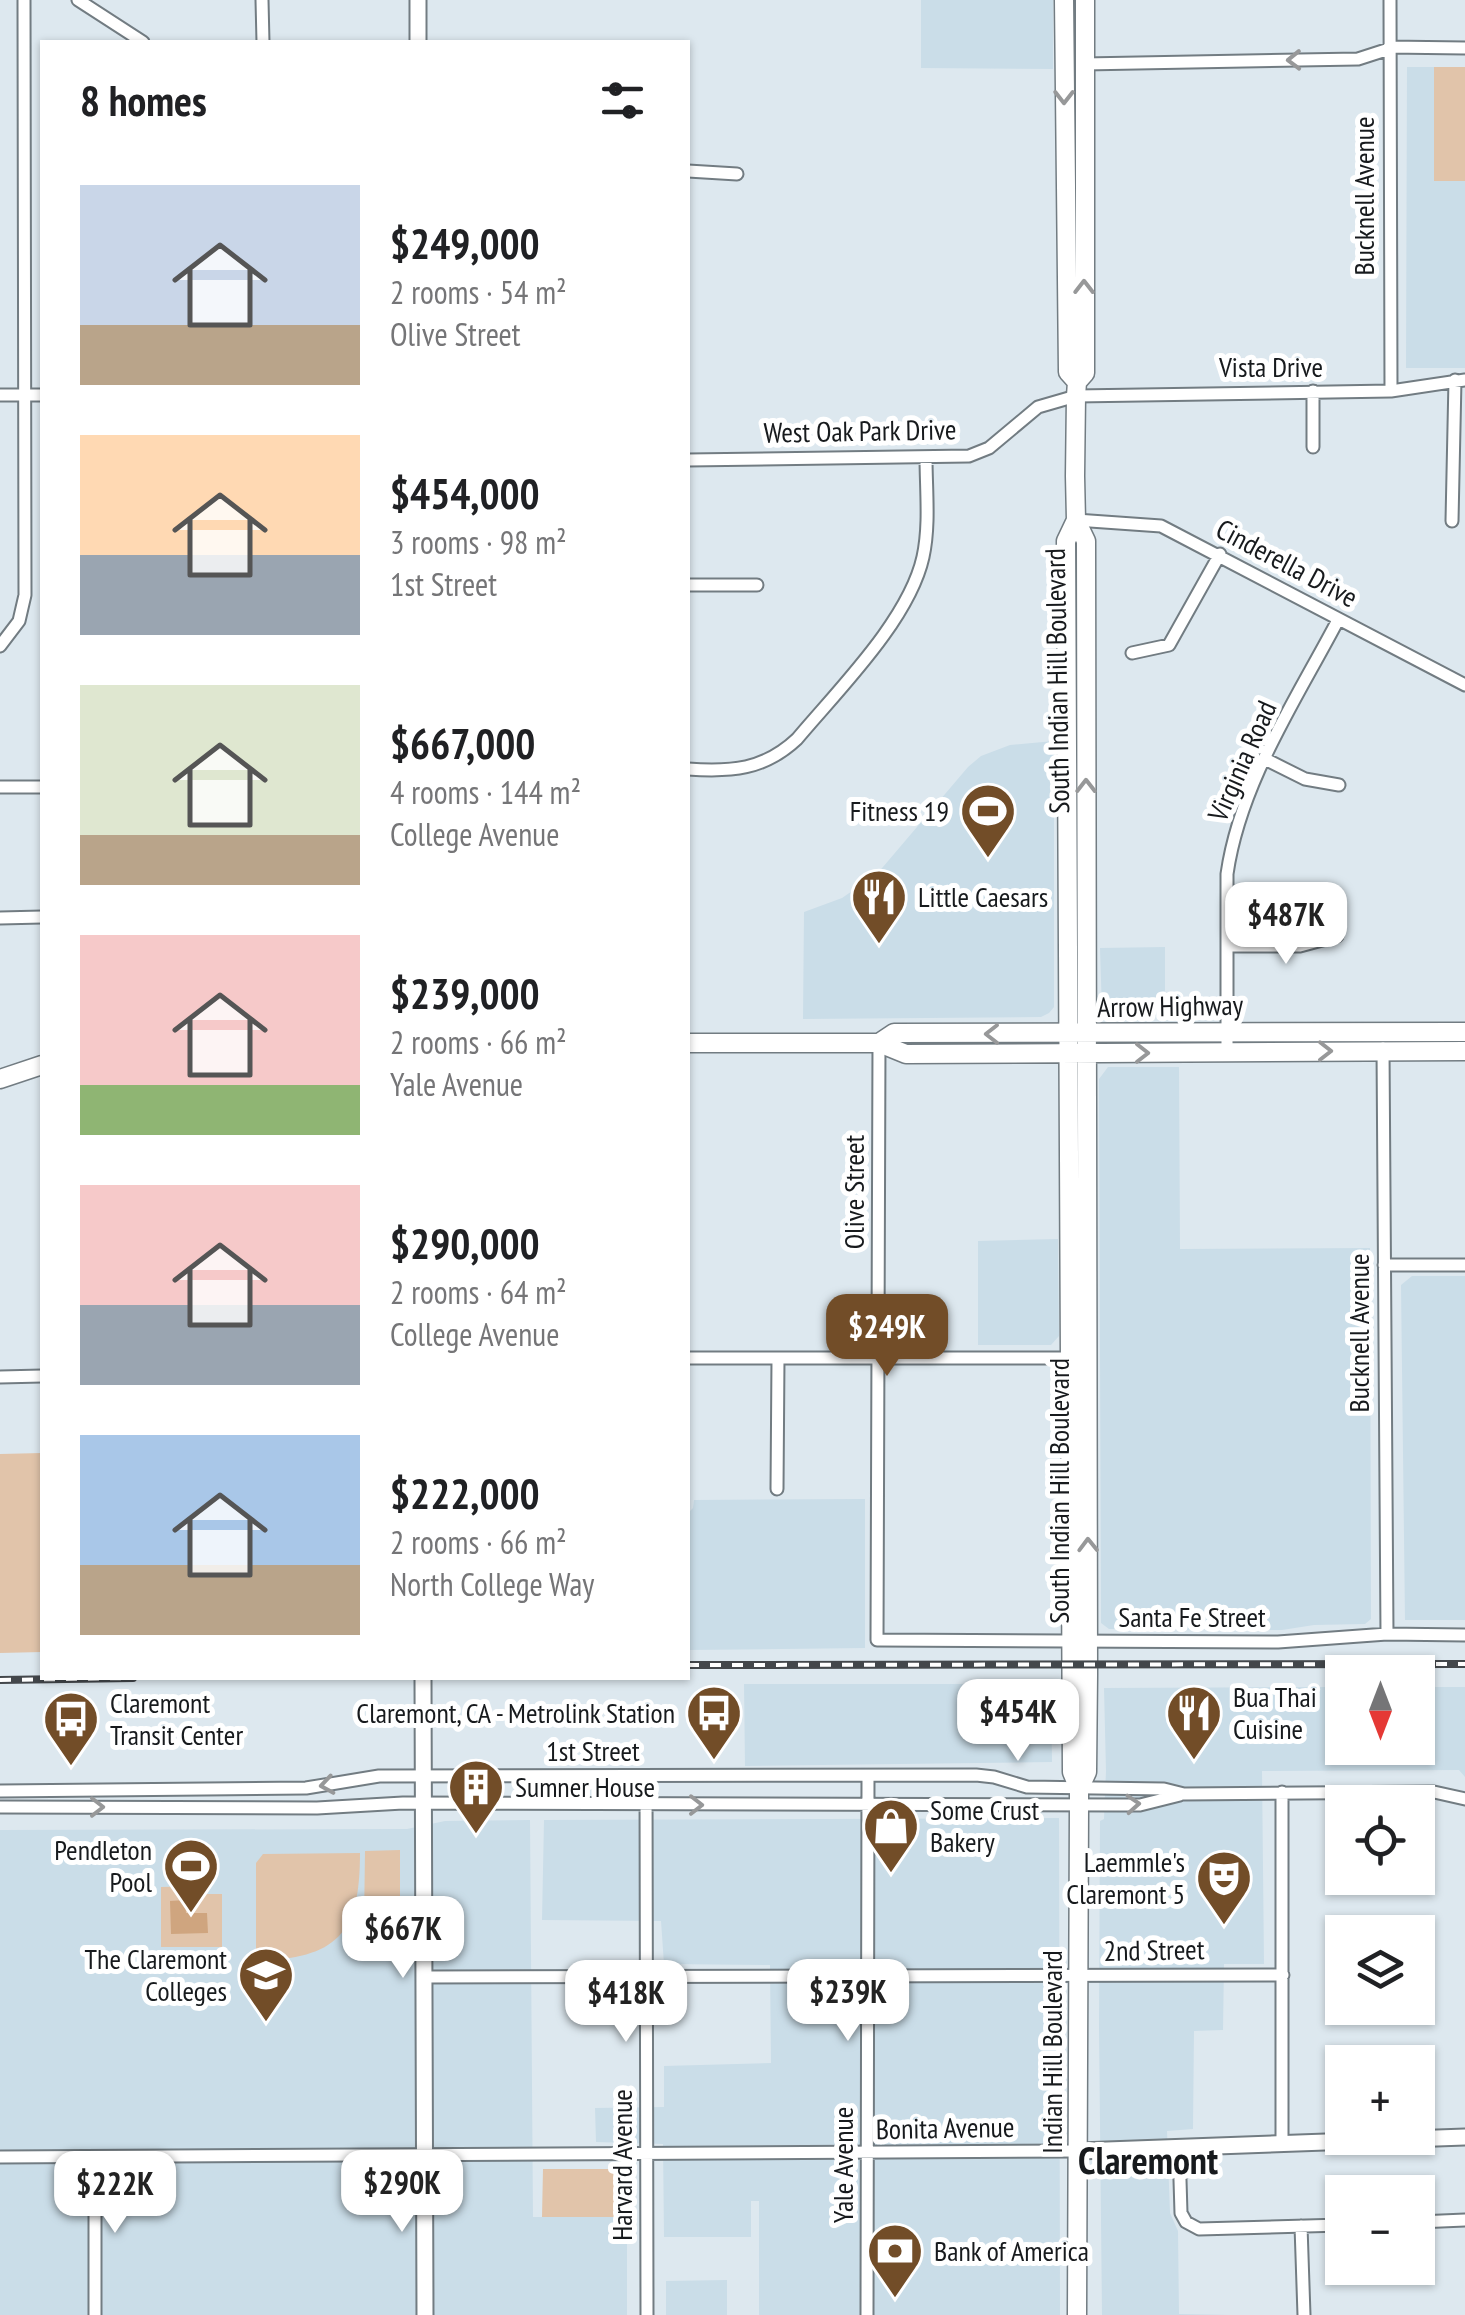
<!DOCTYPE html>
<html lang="en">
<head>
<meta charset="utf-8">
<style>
  :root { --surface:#fff; --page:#f6f6f6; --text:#202124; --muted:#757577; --accent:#724d28 }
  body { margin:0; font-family:"PT Sans Narrow",sans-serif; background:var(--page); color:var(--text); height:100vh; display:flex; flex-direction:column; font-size:38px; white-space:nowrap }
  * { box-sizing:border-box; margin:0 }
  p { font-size:32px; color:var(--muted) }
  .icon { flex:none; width:55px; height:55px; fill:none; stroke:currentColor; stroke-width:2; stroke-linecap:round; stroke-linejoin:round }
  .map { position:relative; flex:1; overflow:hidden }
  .details { position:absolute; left:40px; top:40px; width:650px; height:1640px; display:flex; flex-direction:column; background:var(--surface); border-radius:0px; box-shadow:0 2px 8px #0004 }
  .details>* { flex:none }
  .needle { width:65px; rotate:180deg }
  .buttons { position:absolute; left:1325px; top:1655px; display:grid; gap:20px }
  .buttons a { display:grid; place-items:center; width:110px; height:110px; border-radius:0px; background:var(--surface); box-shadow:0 2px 8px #0004; font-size:50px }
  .price { position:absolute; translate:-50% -85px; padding:0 22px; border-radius:20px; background:#fff; color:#222; font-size:32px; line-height:65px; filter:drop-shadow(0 2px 5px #0008) }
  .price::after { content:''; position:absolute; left:50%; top:60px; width:30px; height:22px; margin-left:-15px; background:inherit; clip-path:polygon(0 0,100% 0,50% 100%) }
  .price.active { background:var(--accent); color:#fff }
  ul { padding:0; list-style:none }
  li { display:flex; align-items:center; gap:30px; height:250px; padding:0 40px }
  li span { display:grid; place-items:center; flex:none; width:280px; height:200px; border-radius:0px; color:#555 }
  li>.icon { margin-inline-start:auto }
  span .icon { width:120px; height:120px; fill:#fffc; stroke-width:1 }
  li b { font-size:42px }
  h2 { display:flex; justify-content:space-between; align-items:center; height:120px; padding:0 40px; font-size:42px }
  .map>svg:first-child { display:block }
</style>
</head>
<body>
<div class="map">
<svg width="1465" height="2315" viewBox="0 0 1465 2315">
  <rect width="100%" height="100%" fill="#dde8ef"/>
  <!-- built -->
  <path fill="#cadde8" d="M921,0H1053V69L921,68Z
    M1407,67H1434V180L1465,181V368H1406Z
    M1054,741V1007L1049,1013L1041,1017L803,1019L804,912L842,898L877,874L968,767L981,756L1010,745Z
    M1165,947V1016L1110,1017L1102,1012L1100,948Z
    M1108,1067H1179L1180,1249L1370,1248L1371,1619L1365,1624L1314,1625L1282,1630L1109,1629L1101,1623L1099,1079Z
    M1058,1239L1059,1336L1051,1345H978V1241Z
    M1412,1276H1465V1620H1405L1401,1285Z
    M865,1499V1648L688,1650V1513L693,1508L694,1500Z
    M744,1684H1051L1052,1762L745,1766Z
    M1342,1687V1748H1418V1687H1465V1777L1459,1770L1262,1771L1264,1964H1224L1223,2030L1194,2031L1193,2129L1167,2131L1170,2213L1178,2231L1179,2314L1231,2315H1102L1099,2027L1100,1821L1104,1819L1106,1771L1104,1688Z
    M1059,1818L1060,2315H759V2201H751V2237H664L663,2144L596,2142L595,2108L664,2107V2066L771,2063L770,1965L664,1964L661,1921L542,1920L544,1820Z
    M530,1820L533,2217H627V2315H0V1830L407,1829L445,1821Z
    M727,2280V2315H666V2281Z"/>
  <!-- green -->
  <path fill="#e1c4aa" d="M1434,67H1465V181H1434Z
    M42,1453V1652L0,1653V1454Z
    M400,1850V1924H364L365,1851Z
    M360,1853C360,1935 337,1958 256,1961V1863L263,1854Z
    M204,1886L205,1894H222V1947H161V1887Z
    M543,2169H627V2217H542Z"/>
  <!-- water -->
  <path fill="#cfa57f" d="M185,1900L186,1913H207L208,1933L171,1934L170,1901Z"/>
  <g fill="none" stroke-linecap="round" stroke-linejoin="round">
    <!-- street casing -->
    <g stroke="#727c82" stroke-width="15">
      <path id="street" d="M78,0L143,42
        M262,0L263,42
        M1390,0L1391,391
        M1389,47L1465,48
        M1084,64L1358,59L1389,49
        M688,171L737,174
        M0,395H42
        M1313,447V391
        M688,460L969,456L989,448L1038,407L1076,396L1391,391L1465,380
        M1076,520L1161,526L1465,685
        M1452,521L1455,380
        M688,585H757
        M0,646L19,621L25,595L24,0
        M1132,653L1169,645L1220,554
        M1265,759L1305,779L1339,785
        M688,769C731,772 764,770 797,739C838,690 909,620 923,557C930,525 926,490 926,457
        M0,787H42
        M0,918L42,917
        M1227,946H1300L1337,936
        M879,1043L877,1640L1278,1642L1387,1634L1465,1635
        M1383,1048L1387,1634
        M1227,1052V874C1240,783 1296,700 1338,620
        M1384,1265H1465
        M688,1358H1073
        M0,1377L42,1376
        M777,1489L778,1359
        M646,1776L647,2315
        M0,1791L306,1788L379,1776L976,1775L994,1777L1027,1787L1164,1789L1184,1794L1434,1792L1465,1799
        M0,1807L317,1808L403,1803L1122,1805H1140L1180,1795
        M425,1977L1283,1975
        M1282,2144V1792
        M1179,2147L1181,2213L1186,2222L1199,2229L1342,2225
        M0,2157L1079,2151
        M95,2157V2315
        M1418,2222L1465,2220
        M1301,2226L1304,2315
        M867,2315L868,1776"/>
    </g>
    <!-- secondary casing -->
    <g stroke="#727c82" stroke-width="19">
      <path id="secondary" d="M418,0V42
        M423,1678L425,2315
        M1079,2151L1465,2137"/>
    </g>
    <!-- primary casing -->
    <g stroke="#727c82" stroke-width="21">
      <path id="primary" d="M1064,0L1068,372L1077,382
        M1076,520L1066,541L1072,1772L1079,1789V1805L1077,2315
        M688,1043H879L906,1054L1465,1051
        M879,1043L894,1033L1465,1032
        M0,1079L42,1065
        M1079,1789L1087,1772L1088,1675L1086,541L1076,520L1075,476L1076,396L1077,382L1085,373V0"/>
    </g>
    <!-- street -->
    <use href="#street" stroke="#fff" stroke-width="11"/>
    <!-- secondary -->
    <use href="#secondary" stroke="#fff" stroke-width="15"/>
    <!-- primary -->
    <use href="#primary" stroke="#fff" stroke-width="18"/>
    <!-- rail casing -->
    <g stroke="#43474b" stroke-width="8">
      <path id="rail" d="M688,1665L1465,1664
        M0,1680L133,1678"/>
    </g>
    <!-- rail -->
    <use href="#rail" stroke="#fff" stroke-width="4" stroke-dasharray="11" stroke-linecap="butt"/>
  </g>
  <!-- one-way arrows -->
  <defs><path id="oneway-chevron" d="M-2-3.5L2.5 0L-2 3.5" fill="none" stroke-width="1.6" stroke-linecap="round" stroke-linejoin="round" transform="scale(2.5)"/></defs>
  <g stroke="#979899">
    <use href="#oneway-chevron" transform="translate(1294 60) rotate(179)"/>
    <use href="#oneway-chevron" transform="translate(1064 97) rotate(90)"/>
    <use href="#oneway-chevron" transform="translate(1084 287) rotate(-90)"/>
    <use href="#oneway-chevron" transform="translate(1086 786) rotate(-90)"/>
    <use href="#oneway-chevron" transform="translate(992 1034) rotate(-180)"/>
    <use href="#oneway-chevron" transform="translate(1325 1051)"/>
    <use href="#oneway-chevron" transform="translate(1142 1053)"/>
    <use href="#oneway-chevron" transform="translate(1088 1545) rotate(-91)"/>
    <use href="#oneway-chevron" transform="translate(327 1785) rotate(171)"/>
    <use href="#oneway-chevron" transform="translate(1133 1804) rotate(-4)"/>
    <use href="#oneway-chevron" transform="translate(696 1805)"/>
    <use href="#oneway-chevron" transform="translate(97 1807)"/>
  </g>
  <!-- icons -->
  <defs>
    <g id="stadium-pin" transform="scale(2.875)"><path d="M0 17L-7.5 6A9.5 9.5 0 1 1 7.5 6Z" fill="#724d28" stroke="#fff"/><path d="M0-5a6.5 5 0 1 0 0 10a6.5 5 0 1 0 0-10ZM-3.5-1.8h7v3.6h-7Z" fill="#fff"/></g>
    <g id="restaurant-pin" transform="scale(2.875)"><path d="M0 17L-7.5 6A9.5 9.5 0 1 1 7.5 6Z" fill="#724d28" stroke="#fff"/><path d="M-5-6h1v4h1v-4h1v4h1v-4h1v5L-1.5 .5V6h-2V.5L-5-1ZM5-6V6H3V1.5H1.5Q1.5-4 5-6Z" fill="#fff"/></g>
    <g id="bus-pin" transform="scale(2.875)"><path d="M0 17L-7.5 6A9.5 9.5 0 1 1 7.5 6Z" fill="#724d28" stroke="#fff"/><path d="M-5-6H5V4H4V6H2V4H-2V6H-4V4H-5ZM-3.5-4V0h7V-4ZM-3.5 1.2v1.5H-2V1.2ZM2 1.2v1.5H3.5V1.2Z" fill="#fff"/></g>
    <g id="building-pin" transform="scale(2.875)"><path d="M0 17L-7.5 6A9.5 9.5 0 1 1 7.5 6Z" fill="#724d28" stroke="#fff"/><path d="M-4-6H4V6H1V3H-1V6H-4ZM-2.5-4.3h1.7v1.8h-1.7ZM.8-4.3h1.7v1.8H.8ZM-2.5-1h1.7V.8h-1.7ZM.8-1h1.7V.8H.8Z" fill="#fff"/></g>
    <g id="shop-pin" transform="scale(2.875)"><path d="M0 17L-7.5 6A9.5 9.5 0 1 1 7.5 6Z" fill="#724d28" stroke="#fff"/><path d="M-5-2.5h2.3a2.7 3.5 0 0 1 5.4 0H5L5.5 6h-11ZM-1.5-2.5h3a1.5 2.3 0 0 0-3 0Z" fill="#fff"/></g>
    <g id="theatre-pin" transform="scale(2.875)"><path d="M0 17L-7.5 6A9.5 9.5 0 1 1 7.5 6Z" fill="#724d28" stroke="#fff"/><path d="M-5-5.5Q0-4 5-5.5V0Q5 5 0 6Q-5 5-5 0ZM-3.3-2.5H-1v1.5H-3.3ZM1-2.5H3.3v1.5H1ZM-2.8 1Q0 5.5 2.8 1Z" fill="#fff"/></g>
    <g id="university-pin" transform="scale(2.875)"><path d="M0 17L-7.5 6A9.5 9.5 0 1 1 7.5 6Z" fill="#724d28" stroke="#fff"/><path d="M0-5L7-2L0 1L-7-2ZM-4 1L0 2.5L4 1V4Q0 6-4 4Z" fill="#fff"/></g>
    <g id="bank-pin" transform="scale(2.875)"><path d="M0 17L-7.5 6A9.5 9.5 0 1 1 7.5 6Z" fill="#724d28" stroke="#fff"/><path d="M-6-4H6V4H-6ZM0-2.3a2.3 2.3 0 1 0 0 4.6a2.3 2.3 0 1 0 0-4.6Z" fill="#fff"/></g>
  </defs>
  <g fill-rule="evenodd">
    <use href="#stadium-pin" x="988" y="811"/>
    <use href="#restaurant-pin" x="879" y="897"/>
    <use href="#bus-pin" x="714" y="1713"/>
    <use href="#restaurant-pin" x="1194" y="1713"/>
    <use href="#bus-pin" x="71" y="1719"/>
    <use href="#building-pin" x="476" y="1787"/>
    <use href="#shop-pin" x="891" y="1826"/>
    <use href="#stadium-pin" x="191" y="1866"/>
    <use href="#theatre-pin" x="1224" y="1878"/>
    <use href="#university-pin" x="266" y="1975"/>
    <use href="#bank-pin" x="895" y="2251"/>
  </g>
  <g text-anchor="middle" stroke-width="10" stroke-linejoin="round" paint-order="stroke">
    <!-- street labels -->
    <g font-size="28" fill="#171a1d" stroke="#fff">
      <text transform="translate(1364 196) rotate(-90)" y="10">Bucknell Avenue</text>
      <text x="1271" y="377">Vista Drive</text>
      <text transform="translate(860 431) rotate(-1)" y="10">West Oak Park Drive</text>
      <text transform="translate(1287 563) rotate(28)" y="10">Cinderella Drive</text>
      <text transform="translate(1057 681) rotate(-91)" y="10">South Indian Hill Boulevard</text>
      <text transform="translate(1242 761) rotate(-66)" y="10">Virginia Road</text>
      <text transform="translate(1170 1006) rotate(-1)" y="10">Arrow Highway</text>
      <text transform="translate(854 1192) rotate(-90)" y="10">Olive Street</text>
      <text transform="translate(1359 1333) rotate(-90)" y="10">Bucknell Avenue</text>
      <text transform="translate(1059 1491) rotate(-90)" y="10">South Indian Hill Boulevard</text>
      <text x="1192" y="1627">Santa Fe Street</text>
      <text x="593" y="1761">1st Street</text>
      <text transform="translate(1154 1950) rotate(-1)" y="10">2nd Street</text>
      <text transform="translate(1052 2052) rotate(-90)" y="10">Indian Hill Boulevard</text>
      <text transform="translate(945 2128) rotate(-1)" y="10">Bonita Avenue</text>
      <text transform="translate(622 2165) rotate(-90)" y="10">Harvard Avenue</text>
      <text transform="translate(843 2165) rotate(-90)" y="10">Yale Avenue</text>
    </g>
    <!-- poi labels -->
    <g font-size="28" fill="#171a1d" stroke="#fff" text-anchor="start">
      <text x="949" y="821" text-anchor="end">Fitness 19</text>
      <text x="918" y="907">Little Caesars</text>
      <text x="1233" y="1707">Bua Thai<tspan x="1233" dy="32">Cuisine</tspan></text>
      <text x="110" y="1713">Claremont<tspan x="110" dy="32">Transit Center</tspan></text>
      <text x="675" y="1723" text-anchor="end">Claremont, CA - Metrolink Station</text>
      <text x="515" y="1797">Sumner House</text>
      <text x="930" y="1820">Some Crust<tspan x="930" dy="32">Bakery</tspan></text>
      <text x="152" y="1860" text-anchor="end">Pendleton<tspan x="152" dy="32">Pool</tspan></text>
      <text x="1185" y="1872" text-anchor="end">Laemmle's<tspan x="1185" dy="32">Claremont 5</tspan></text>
      <text x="227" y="1969" text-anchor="end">The Claremont<tspan x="227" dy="32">Colleges</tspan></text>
      <text x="934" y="2261">Bank of America</text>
    </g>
    <!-- district labels -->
    <g font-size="38" font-weight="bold" fill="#171a1d" stroke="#fff">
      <text x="1148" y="2174">Claremont</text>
    </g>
  </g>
</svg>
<div class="buttons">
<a><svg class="needle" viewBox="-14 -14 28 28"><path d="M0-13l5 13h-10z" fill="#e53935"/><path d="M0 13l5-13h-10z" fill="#757577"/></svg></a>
<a><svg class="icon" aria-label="locate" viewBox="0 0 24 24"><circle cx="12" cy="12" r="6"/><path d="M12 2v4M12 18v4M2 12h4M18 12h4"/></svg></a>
<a><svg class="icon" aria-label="layers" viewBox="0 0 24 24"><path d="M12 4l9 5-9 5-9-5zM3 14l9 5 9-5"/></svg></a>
<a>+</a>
<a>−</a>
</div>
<b class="price" style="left:1286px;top:967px">$487K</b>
<b class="price active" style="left:887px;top:1379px">$249K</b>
<b class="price" style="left:1018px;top:1764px">$454K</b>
<b class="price" style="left:403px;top:1981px">$667K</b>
<b class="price" style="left:848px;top:2044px">$239K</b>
<b class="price" style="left:626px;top:2045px">$418K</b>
<b class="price" style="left:402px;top:2235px">$290K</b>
<b class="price" style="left:115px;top:2236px">$222K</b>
<section class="details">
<h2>8 homes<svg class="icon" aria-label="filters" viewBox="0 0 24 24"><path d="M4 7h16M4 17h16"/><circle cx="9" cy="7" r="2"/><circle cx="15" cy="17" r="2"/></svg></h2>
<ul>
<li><span style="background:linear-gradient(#c9d6e8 70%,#b9a48a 0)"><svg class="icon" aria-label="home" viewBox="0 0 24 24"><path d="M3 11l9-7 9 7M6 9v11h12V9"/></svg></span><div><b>$249,000</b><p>2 rooms · 54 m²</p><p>Olive Street</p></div></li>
<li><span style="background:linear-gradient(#ffd9b3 60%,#9aa5b1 0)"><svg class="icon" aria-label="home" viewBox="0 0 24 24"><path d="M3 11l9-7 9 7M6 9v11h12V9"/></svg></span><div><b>$454,000</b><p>3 rooms · 98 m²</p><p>1st Street</p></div></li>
<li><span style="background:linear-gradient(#dfe7d0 75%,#b9a48a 0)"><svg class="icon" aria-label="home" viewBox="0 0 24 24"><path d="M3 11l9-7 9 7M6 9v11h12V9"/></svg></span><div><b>$667,000</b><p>4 rooms · 144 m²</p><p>College Avenue</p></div></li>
<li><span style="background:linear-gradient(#f6c9c9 75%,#8fb573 0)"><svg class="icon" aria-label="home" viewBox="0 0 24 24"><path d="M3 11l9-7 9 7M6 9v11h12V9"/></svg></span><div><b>$239,000</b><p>2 rooms · 66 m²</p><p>Yale Avenue</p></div></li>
<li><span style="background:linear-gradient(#f6c9c9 60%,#9aa5b1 0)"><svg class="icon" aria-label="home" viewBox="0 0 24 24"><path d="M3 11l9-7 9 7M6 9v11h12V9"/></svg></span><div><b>$290,000</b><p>2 rooms · 64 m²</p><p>College Avenue</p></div></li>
<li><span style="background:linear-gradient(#a9c7e8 65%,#b9a48a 0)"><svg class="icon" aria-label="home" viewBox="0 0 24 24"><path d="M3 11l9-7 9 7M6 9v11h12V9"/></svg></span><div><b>$222,000</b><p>2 rooms · 66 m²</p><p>North College Way</p></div></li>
</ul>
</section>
</div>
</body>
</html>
